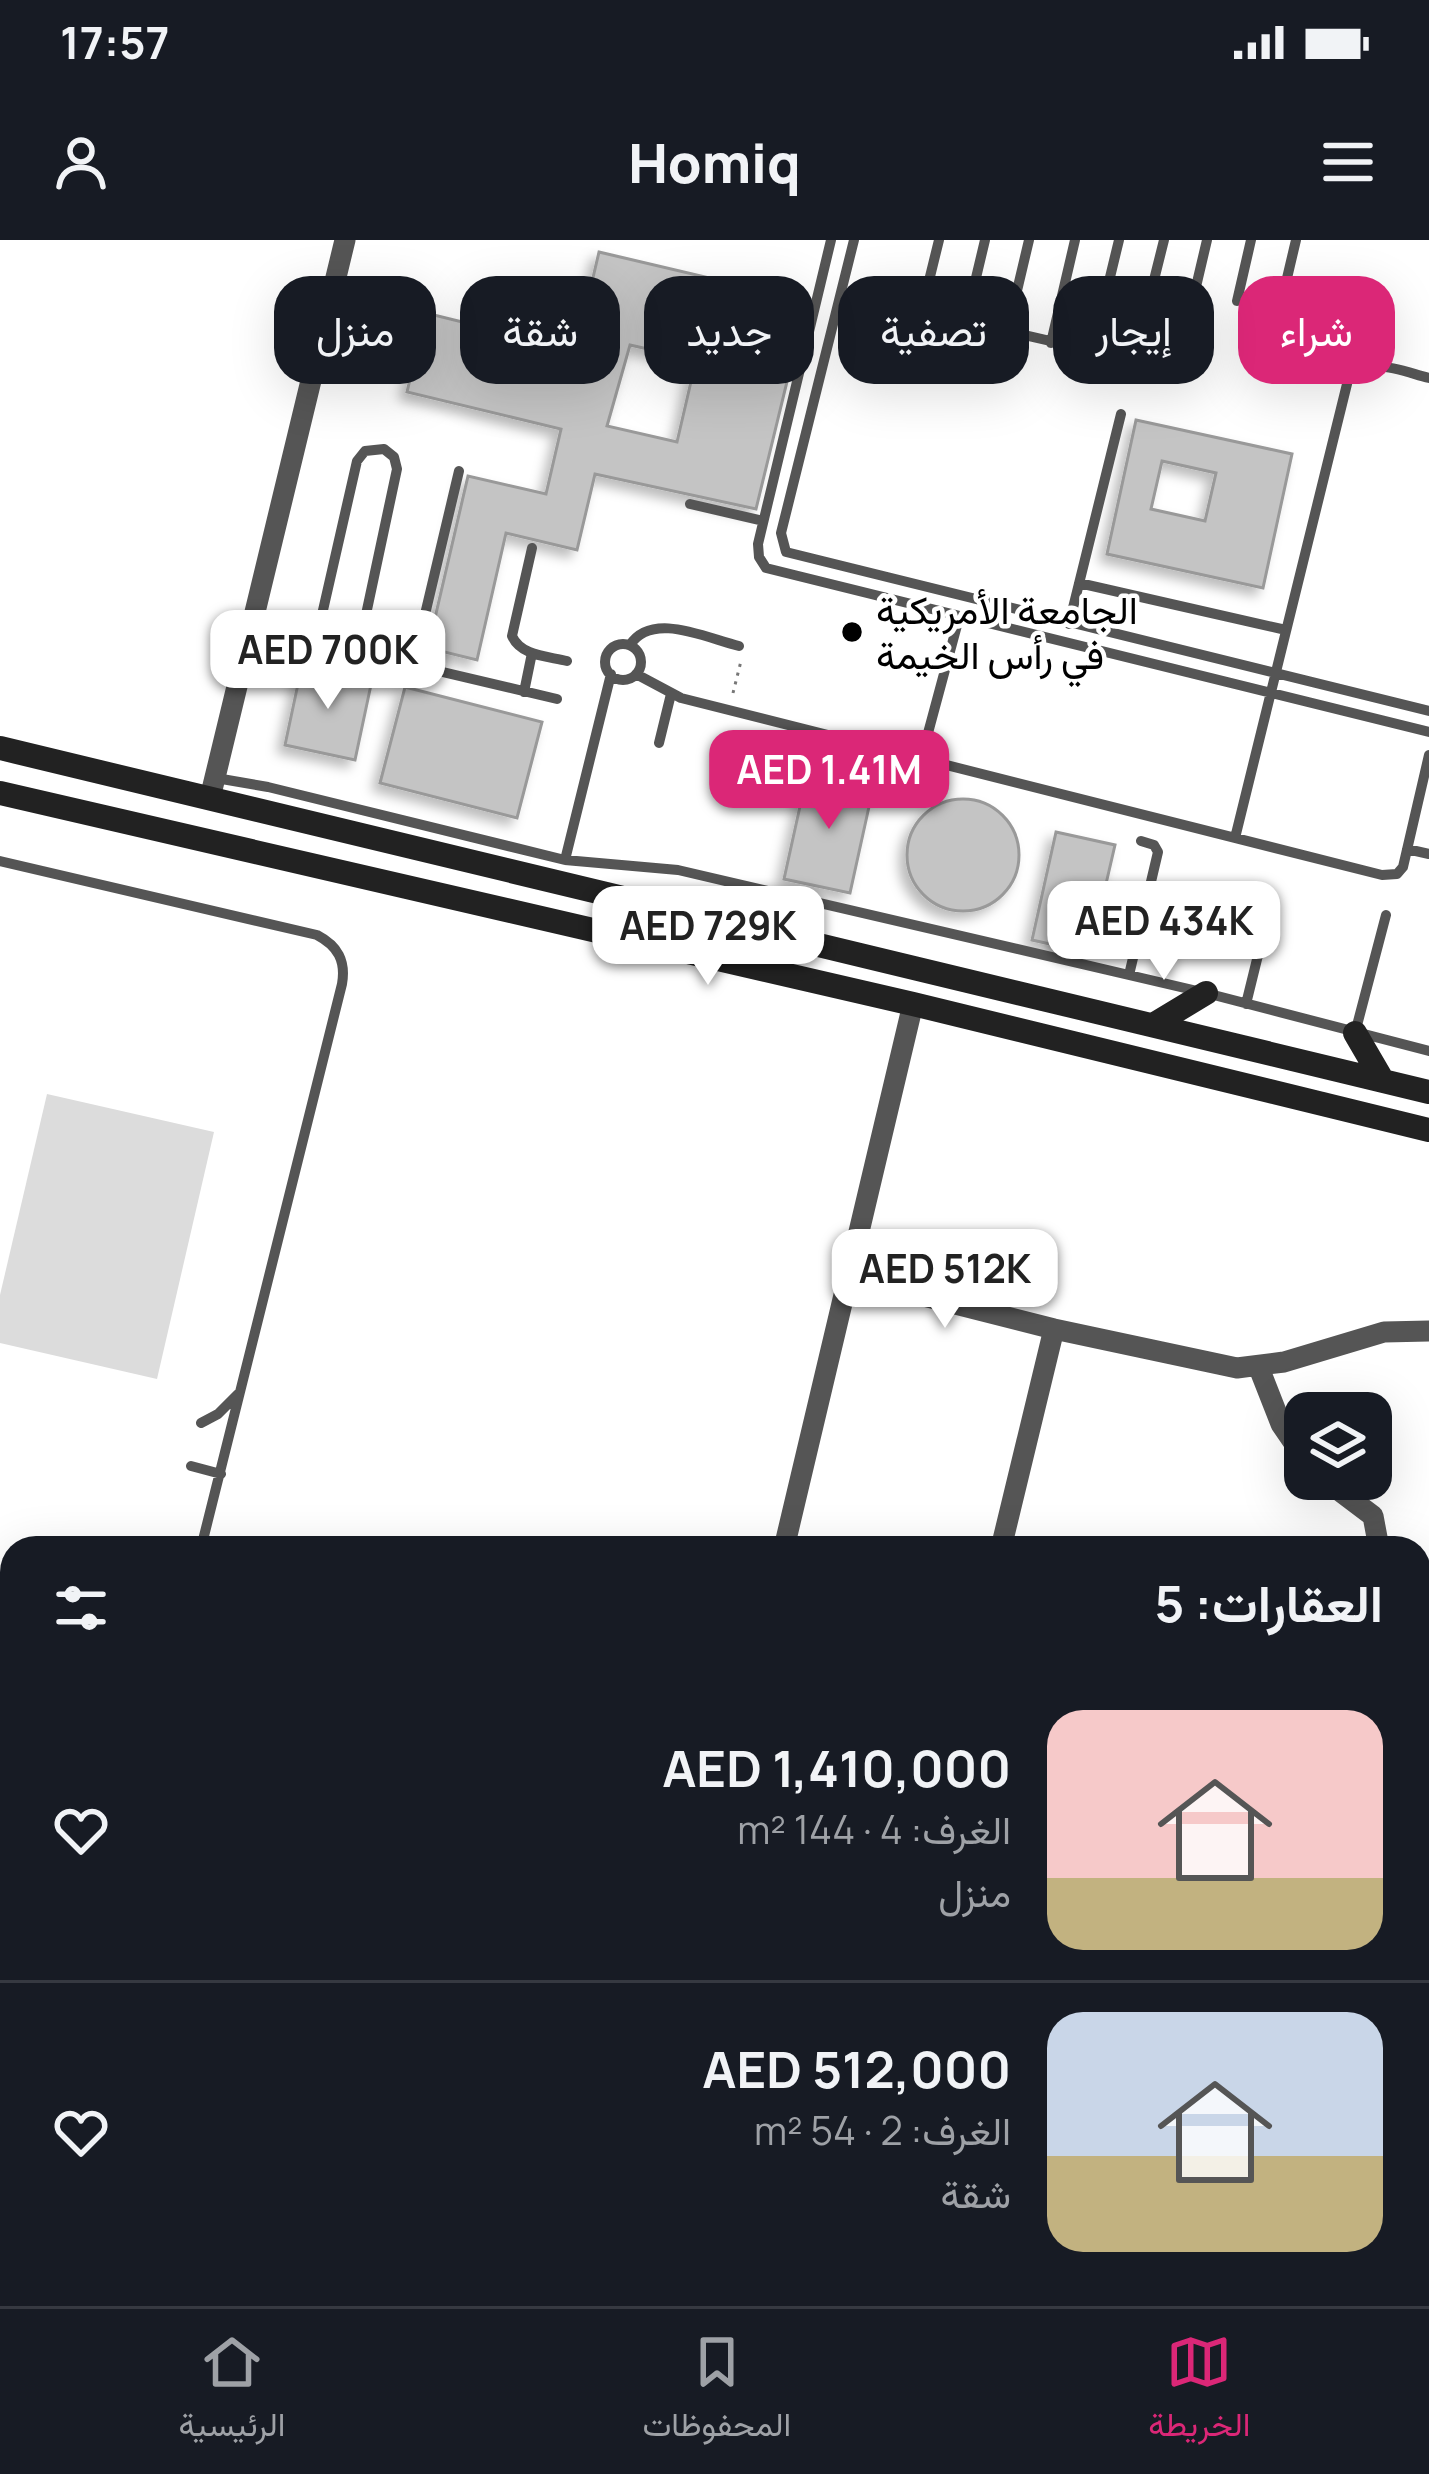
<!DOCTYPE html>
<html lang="ar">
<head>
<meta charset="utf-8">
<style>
  :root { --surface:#171b24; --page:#20242c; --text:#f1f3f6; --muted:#9ea1a6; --line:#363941; --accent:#db2777 }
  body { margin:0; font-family:Manrope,Vazirmatn,sans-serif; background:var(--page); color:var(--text); direction:rtl; height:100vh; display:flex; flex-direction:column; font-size:45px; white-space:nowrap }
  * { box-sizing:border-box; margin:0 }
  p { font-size:39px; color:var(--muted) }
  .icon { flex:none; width:66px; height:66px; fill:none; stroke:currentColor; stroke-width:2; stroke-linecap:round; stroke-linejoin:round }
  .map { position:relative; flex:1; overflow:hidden; direction:ltr }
  .sheet { position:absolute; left:0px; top:1296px; width:1431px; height:771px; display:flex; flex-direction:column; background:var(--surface); border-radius:36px 36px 0 0; box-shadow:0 12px 48px #0002; direction:rtl }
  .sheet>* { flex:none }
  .hud { position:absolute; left:36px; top:36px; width:1359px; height:108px; direction:rtl; display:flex; gap:24px }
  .buttons { position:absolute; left:1284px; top:1152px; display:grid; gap:24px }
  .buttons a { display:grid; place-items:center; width:108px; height:108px; border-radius:24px; background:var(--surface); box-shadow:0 12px 48px #0002; font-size:60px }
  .price { position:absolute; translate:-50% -102px; padding:0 27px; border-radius:24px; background:#fff; color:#222; font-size:39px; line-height:78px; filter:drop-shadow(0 3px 6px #0008) }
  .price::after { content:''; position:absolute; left:50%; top:72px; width:36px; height:27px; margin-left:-18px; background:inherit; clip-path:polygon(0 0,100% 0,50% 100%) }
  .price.active { background:var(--accent); color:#fff }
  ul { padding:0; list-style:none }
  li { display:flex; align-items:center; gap:36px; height:300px; padding:0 48px }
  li+li { border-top:3px solid var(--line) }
  li span { display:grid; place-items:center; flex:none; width:336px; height:240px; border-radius:36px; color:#555 }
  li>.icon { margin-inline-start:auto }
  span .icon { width:144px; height:144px; fill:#fffc; stroke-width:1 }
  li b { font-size:51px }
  h2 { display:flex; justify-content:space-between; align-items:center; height:144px; padding:0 48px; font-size:51px }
  .pill { padding:0 42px; border-radius:36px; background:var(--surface); box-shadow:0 12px 48px #0002; font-size:42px; line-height:108px }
  .pill.active { background:var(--accent); color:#fff }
  .status { display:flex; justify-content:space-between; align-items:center; height:84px; padding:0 60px; background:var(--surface); direction:ltr }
  .status svg { height:33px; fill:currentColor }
  header { display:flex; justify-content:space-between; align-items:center; height:156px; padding:0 48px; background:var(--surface); font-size:54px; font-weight:800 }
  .menu { display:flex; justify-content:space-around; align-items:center; height:168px; border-top:3px solid var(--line); background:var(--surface); font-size:33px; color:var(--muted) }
  .menu a { display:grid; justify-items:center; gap:6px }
  .menu .active { color:var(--accent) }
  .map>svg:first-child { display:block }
</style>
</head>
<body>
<div class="status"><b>17:57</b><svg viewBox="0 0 49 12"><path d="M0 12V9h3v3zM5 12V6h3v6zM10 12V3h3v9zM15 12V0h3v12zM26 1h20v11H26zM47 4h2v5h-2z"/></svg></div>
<header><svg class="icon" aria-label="menu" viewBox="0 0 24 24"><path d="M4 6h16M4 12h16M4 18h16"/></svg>Homiq<svg class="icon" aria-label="person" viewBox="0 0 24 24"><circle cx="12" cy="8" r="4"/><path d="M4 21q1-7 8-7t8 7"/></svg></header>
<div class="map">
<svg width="1429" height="2066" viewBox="0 0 1429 2066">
  <defs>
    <filter id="shadow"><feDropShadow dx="-7" dy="7" stdDeviation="6" flood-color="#0004"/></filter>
  </defs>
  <rect width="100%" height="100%" fill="#fff"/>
  <!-- green -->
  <path fill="#dcdcdc" d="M47,854L214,892L157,1139L0,1103V1055Z"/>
  <!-- building -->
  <path fill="#c4c4c4" stroke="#999" stroke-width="3" fill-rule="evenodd" filter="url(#shadow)" d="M599,12L765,51L751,111L792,121L756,269L595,234L577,310L506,293L477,420L428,408L468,236L546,254L561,189L407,152L426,73L576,110ZM630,105L696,120L677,202L607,186Z
    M1136,180L1292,214L1263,348L1107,314ZM1162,221L1216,233L1205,281L1151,269Z
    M302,425L372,440L355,520L285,505Z
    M405,447L542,482L517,578L380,543Z
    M808,530L874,544L850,653L784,639Z
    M907 615a56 56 0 1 1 112 0a56 56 0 1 1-112 0Z
    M1056,592L1115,605L1090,713L1032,700Z"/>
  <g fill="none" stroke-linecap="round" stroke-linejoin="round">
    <!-- path -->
    <path stroke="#777" stroke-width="3" stroke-dasharray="3 6" stroke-linecap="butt" d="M733,453L741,421"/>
    <!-- lane -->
    <path stroke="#555" stroke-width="10" d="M831,0L758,304L759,317L766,328L1429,492
      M854,0L781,293L786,312L1429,471
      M939,0L924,61L929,73L1081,108L1090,104L1096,95L1119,0
      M1154,40L1164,0
      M1195,51L1207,0
      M1237,61L1251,0
      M1279,72L1296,0
      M965,84L985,0
      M1007,93L1029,0
      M1051,103L1075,0
      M690,264L763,281
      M532,308L512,396C521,416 547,416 567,421
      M1079,343L1286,390
      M321,379L357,221L365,211L384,209L394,217L397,229L358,412
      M252,380L308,399
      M1069,384L1121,174
      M252,392L282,401H311L557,459
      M605 422a18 18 0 1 1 36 0a18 18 0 1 1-36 0Z
      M630,405C652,371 706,398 739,406
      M413,425L459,231
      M636,434L681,458L1382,635L1397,634L1403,627L1429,515
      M524,452L532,413
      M659,503L671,454
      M921,519L959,378
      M216,538L268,547L565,620L678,630L1206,753L1429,811
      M1235,598L1348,140C1369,115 1401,131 1429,138
      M1407,609L1429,614
      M565,620L611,434
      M0,621L317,695C338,706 346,721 342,744L201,1308
      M1129,735L1158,612L1154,605L1141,601
      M1246,764L1262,699
      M1355,793L1386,675
      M201,1183L218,1174L238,1154
      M191,1226L221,1234
      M0,1522L12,1525
      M0,1542L12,1545
      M0,1830L12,1833
      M5,2066L12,2037
      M19,2066L21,2055"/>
    <!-- street -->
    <path stroke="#555" stroke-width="21" d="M210,558L345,0
      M849,1037L1054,1089L1237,1128L1284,1122L1384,1092L1429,1091
      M1259,1128L1281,1184L1305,1219
      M1324,1239L1373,1276L1379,1308
      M784,1308L913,764
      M1001,1308L1054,1089
      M1419,1834L1429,1810
      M1419,1891L1429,1892
      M1419,2011L1429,2021
      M842,2055L849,2066
      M1189,2066L1207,2055
      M1256,2066L1274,2055"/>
    <!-- secondary -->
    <path stroke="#222" stroke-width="24" d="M0,508L1429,852
      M0,553L913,764L1429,890
      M1153,785L1206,753
      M1355,793L1383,841"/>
  </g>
  <!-- markers -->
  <circle fill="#000" stroke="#fff" stroke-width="4.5" cx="852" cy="392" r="12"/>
  <g text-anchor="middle" stroke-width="9" stroke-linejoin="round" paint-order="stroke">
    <!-- poi labels -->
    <g font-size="39" fill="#000" stroke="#fff" text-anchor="start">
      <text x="876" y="384">الجامعة الأمريكية<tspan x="876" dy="45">في رأس الخيمة</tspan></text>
    </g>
  </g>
</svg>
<div class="buttons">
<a><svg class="icon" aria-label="layers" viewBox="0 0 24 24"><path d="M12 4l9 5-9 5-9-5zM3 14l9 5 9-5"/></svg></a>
</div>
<b class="price" style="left:328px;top:472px">AED 700K</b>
<b class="price active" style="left:829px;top:592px">AED 1.41M</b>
<b class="price" style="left:1164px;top:743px">AED 434K</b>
<b class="price" style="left:708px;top:748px">AED 729K</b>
<b class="price" style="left:945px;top:1091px">AED 512K</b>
<div class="hud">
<a class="pill active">شراء</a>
<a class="pill">إيجار</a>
<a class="pill">تصفية</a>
<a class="pill">جديد</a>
<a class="pill">شقة</a>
<a class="pill">منزل</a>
</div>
<section class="sheet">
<h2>العقارات: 5<svg class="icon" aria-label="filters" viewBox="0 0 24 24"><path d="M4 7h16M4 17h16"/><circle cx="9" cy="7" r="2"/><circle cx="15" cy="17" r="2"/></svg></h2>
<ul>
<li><span style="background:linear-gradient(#f6c9c9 70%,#c2b280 0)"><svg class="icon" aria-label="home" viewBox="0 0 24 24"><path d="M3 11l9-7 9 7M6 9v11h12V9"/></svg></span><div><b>AED 1,410,000</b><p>الغرف: 4 · 144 m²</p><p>منزل</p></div><svg class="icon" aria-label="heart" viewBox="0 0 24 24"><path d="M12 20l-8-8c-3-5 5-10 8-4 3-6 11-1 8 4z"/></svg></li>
<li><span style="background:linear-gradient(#c9d6e8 60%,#c2b280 0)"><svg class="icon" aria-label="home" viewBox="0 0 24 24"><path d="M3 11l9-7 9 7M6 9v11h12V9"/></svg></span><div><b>AED 512,000</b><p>الغرف: 2 · 54 m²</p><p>شقة</p></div><svg class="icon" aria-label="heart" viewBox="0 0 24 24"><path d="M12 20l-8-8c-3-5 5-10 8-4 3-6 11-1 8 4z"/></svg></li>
</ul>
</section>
</div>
<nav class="menu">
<a class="active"><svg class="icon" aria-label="map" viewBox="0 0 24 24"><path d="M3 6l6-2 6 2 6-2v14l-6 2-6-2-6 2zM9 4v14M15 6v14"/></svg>الخريطة</a>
<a><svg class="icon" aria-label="saved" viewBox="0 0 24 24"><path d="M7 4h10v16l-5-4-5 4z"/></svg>المحفوظات</a>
<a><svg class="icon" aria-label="home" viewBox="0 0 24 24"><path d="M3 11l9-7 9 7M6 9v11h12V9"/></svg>الرئيسية</a>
</nav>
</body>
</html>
